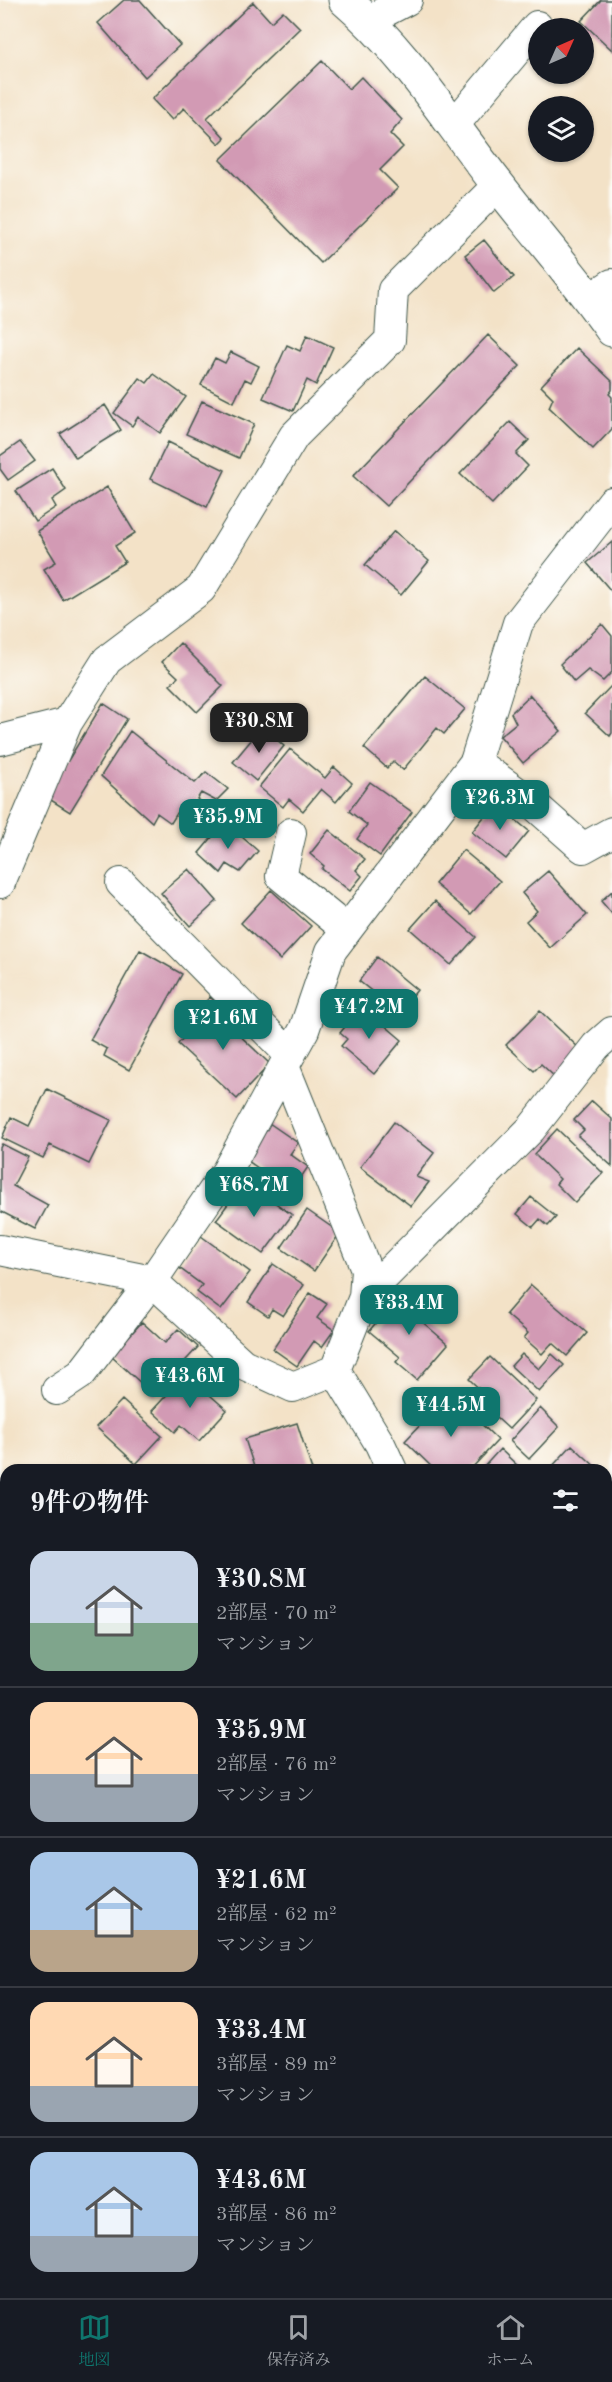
<!DOCTYPE html>
<html lang="ja">
<head>
<meta charset="utf-8">
<style>
  :root { --surface:#171b24; --page:#20242c; --text:#f1f3f6; --muted:#9ea1a6; --line:#363941; --accent:#0f766e }
  body { margin:0; font-family:"Old Standard TT","Noto Serif JP",serif; background:var(--page); color:var(--text); height:100vh; display:flex; flex-direction:column; font-size:22px; white-space:nowrap }
  * { box-sizing:border-box; margin:0 }
  p { font-size:20px; color:var(--muted) }
  .icon { flex:none; width:33px; height:33px; fill:none; stroke:currentColor; stroke-width:2; stroke-linecap:round; stroke-linejoin:round }
  .map { position:relative; flex:1; overflow:hidden }
  .details { position:absolute; left:0px; top:1464px; width:612px; height:834px; display:flex; flex-direction:column; background:var(--surface); border-radius:18px 18px 0 0; box-shadow:0 2px 4px #0004 }
  .details>* { flex:none }
  .needle { width:39px; rotate:45deg }
  .fabs { position:absolute; left:528px; top:18px; display:grid; gap:12px }
  .fabs a { display:grid; place-items:center; width:66px; height:66px; border-radius:50%; background:var(--surface); box-shadow:0 2px 4px #0004; font-size:30px }
  .price { position:absolute; translate:-50% -51px; padding:0 14px; border-radius:12px; background:var(--accent); color:#fff; font-size:20px; line-height:39px; filter:drop-shadow(0 2px 3px #0008) }
  .price::after { content:''; position:absolute; left:50%; top:36px; width:18px; height:14px; margin-left:-9px; background:inherit; clip-path:polygon(0 0,100% 0,50% 100%) }
  .price.current { background:#222; color:#fff }
  ul { padding:0; list-style:none }
  li { display:flex; align-items:center; gap:18px; height:150px; padding:0 30px }
  li+li { border-top:2px solid var(--line) }
  li span { display:grid; place-items:center; flex:none; width:168px; height:120px; border-radius:18px; color:#555 }
  li>.icon { margin-inline-start:auto }
  span .icon { width:72px; height:72px; fill:#fffc; stroke-width:1 }
  li b { font-size:26px }
  h2 { display:flex; justify-content:space-between; align-items:center; height:72px; padding:0 30px; font-size:26px }
  .menu { display:flex; justify-content:space-around; align-items:center; height:84px; border-top:2px solid var(--line); background:var(--surface); font-size:16px; color:var(--muted) }
  .menu a { display:grid; justify-items:center; gap:3px }
  .menu .current { color:var(--accent) }
  .map>svg:first-child { display:block }
</style>
</head>
<body>
<div class="map">
<svg width="612" height="2298" viewBox="0 0 612 2298">
  <rect width="100%" height="100%" fill="#fdfcf7"/>
  <filter id="ink" filterUnits="userSpaceOnUse"><feTurbulence type="fractalNoise" baseFrequency=".0167" numOctaves="2"/><feDisplacementMap in="SourceGraphic" scale="12" xChannelSelector="R" yChannelSelector="G"/><feConvolveMatrix kernelMatrix="1 2 1 2 8 2 1 2 1" color-interpolation-filters="sRGB"/></filter>
  <filter id="wash" filterUnits="userSpaceOnUse"><feTurbulence type="fractalNoise" baseFrequency=".008" numOctaves="4" result="noise"/><feDisplacementMap in="SourceGraphic" scale="24" xChannelSelector="R" yChannelSelector="G"/><feGaussianBlur stdDeviation="1.35" result="paint"/><feColorMatrix in="noise" values="0 0 0 0 0 0 0 0 0 0 0 0 0 0 0 0 0 1.4 0 .05"/><feComposite in="paint" operator="in"/></filter>
  <g filter="url(#wash)">
    <rect width="100%" height="100%" fill="#f3e2c7"/>
    <g id="blocks">
      <!-- building -->
      <path fill="#d29ab4" d="M124,0H140L180,45L145,77L98,23Z
        M601,0H612V50L581,21Z
        M253,2L271,22L283,11L300,28L207,118L225,138L219,144L184,108L172,120L152,99Z
        M322,61L349,89L361,77L402,120L390,134L403,147L380,170L398,188L321,263L220,160Z
        M484,240L514,277L494,293L465,255Z
        M307,335L333,347L316,385L307,380L293,411L263,398L287,345L300,351Z
        M488,335L520,366L386,506L353,476Z
        M577,348L612,381V390L609,394L612,397V429L593,449L549,407L553,398L541,386Z
        M231,352L259,366L251,382L245,379L234,402L201,385L215,358L225,363Z
        M154,374L186,397L160,433L138,417L132,426L114,413L140,378L147,383Z
        M202,401L254,424L239,458L186,434Z
        M105,405L121,430L76,458L60,434Z
        M510,422L529,440L516,454L528,466L492,504L460,474Z
        M20,442L35,461L8,480L0,469V456Z
        M168,442L225,470L207,507L150,479Z
        M52,468L66,490L52,500L56,507L35,521L16,491Z
        M107,487L135,533L115,546L125,562L63,600L44,569L56,562L37,531Z
        M394,531L429,561L401,595L365,565Z
        M612,542V592L587,563Z
        M602,624L612,636V672L603,681L588,670L574,682L560,664Z
        M180,643L223,686L197,712L170,685L178,677L162,662Z
        M425,676L465,709L444,734L437,728L403,770L393,761L387,768L364,748Z
        M612,685V733L610,736L585,713Z
        M530,695L561,731L523,763L500,736L516,723L511,713Z
        M103,703L127,719L70,812L46,797Z
        M262,727L284,746L256,781L233,762Z
        M130,731L195,783L206,772L228,789L216,801L201,793L197,799L208,810L198,822L179,810L171,823L157,813L152,822L101,776Z
        M290,749L325,778L334,767L352,783L336,802L321,789L303,811L289,799L283,807L259,787Z
        M370,782L412,812L380,856L357,839L367,825L349,811Z
        M495,803L529,831L506,859L472,832Z
        M225,822L258,851L240,872L227,864L221,873L199,853Z
        M329,830L365,859L356,870L362,876L350,891L322,869L324,866L310,854Z
        M463,850L500,881L471,914L435,884Z
        M189,869L217,901L190,926L161,893Z
        M548,871L587,915L550,948L526,921L537,911L522,893Z
        M271,890L311,926L280,960L241,923Z
        M612,891V914L601,901Z
        M435,901L476,937L451,965L410,929Z
        M140,950L182,974L129,1070L104,1056L107,1049L90,1040Z
        M377,957L417,990L399,1013L359,981Z
        M210,997L221,1007L216,1013L270,1064L237,1099L178,1044L200,1019L194,1014Z
        M362,1006L402,1040L374,1074L341,1046L347,1039L340,1033Z
        M540,1011L581,1050L555,1077L541,1064L534,1071L506,1045Z
        M47,1089L111,1120L89,1164L50,1145L43,1158L2,1138L11,1117L29,1126Z
        M592,1101L612,1119V1166L578,1136L584,1130L574,1120Z
        M394,1122L434,1153L416,1177L429,1182L411,1206L360,1167Z
        M269,1123L298,1143L290,1154L308,1167L291,1192L244,1158Z
        M557,1129L603,1173L575,1203L556,1184L560,1179L534,1154Z
        M2,1144L28,1157L13,1186L48,1205L35,1229L0,1211V1148Z
        M245,1181L292,1215L263,1254L216,1220Z
        M531,1197L556,1217L548,1226L540,1219L533,1227L517,1214Z
        M307,1210L340,1233L314,1271L281,1248Z
        M201,1236L250,1272L221,1310L197,1292L202,1285L178,1267Z
        M273,1264L304,1285L283,1316L272,1309L268,1316L248,1302Z
        M531,1285L587,1333L567,1356L552,1343L542,1354L524,1338L528,1333L506,1314Z
        M402,1292L425,1312L419,1319L448,1344L417,1380L396,1362L400,1357L369,1331Z
        M310,1293L327,1304L317,1318L334,1330L322,1347L314,1341L297,1366L273,1349Z
        M142,1322L165,1343L178,1329L198,1347L154,1395L111,1356Z
        M522,1354L539,1369L552,1354L564,1365L539,1392L511,1366Z
        M490,1357L536,1400L509,1429L485,1407L492,1401L469,1379Z
        M186,1374L227,1410L199,1441L181,1425L175,1432L152,1411Z
        M450,1394L498,1440L470,1470H435L405,1441Z
        M122,1400L162,1436L136,1464L96,1427Z
        M540,1408L559,1427L529,1459L510,1441Z
        M297,1423L312,1470H255L245,1439Z
        M572,1445L599,1470H549Z
        M500,1449L520,1468L519,1470H481Z
        M0,1546L6,1551V1578L0,1584Z
        M612,1687V1741L609,1743L606,1740V1692Z
        M6,1777V1828L0,1823V1784Z
        M606,2243L612,2250V2298H589L585,2292H606Z
        M53,2292H100L104,2297L53,2298L50,2294Z"/>
    </g>
  </g>
  <g filter="url(#ink)">
    <use href="#blocks" fill-opacity="0" stroke="#3f564a" stroke-width="1.5"/>
    <g fill="none" stroke-linecap="round" stroke-linejoin="round">
      <!-- service casing -->
      <g stroke="#3f564a" stroke-width="17">
        <path id="service" d="M606,2230L612,2237"/>
      </g>
      <!-- minor casing -->
      <g stroke="#3f564a" stroke-width="32">
        <path id="minor" d="M369,20L407,0
          M454,125L537,26
          M590,299L612,284
          M0,740L67,723
          M475,762L532,803L583,848L612,832
          M291,833L281,876L347,930
          M0,883L67,723L107,660L201,589L294,436L390,340L393,290L498,185
          M121,883L290,1055
          M0,1250L152,1281L243,1364L293,1387L335,1370
          M364,1297L531,1129L596,1046L612,1032
          M57,1390L81,1374L152,1281L227,1171L284,1066
          M392,1470L380,1444L335,1370L364,1297L366,1269L284,1066L304,1030L331,951L475,762L518,623L612,502
          M0,1704L6,1698
          M0,1752L6,1745
          M606,1813L612,1821"/>
      </g>
      <!-- tertiary casing -->
      <g stroke="#3f564a" stroke-width="35">
        <path id="tertiary" d="M345,0C407,53 449,123 499,186C536,234 577,280 612,330"/>
      </g>
      <!-- secondary casing -->
      <g stroke="#3f564a" stroke-width="35">
        <path id="secondary" d="M606,2057L612,2051
          M335,2298L342,2292"/>
      </g>
      <!-- service -->
      <use href="#service" stroke="#fff" stroke-width="15"/>
      <!-- minor -->
      <use href="#minor" stroke="#fff" stroke-width="30"/>
      <!-- tertiary -->
      <use href="#tertiary" stroke="#fff" stroke-width="33"/>
      <!-- secondary -->
      <use href="#secondary" stroke="#fff" stroke-width="33"/>
    </g>
  </g>
</svg>
<div class="fabs">
<a><svg class="needle" viewBox="-14 -14 28 28"><path d="M0-13l5 13h-10z" fill="#e53935"/><path d="M0 13l5-13h-10z" fill="#9ea1a6"/></svg></a>
<a><svg class="icon" aria-label="layers" viewBox="0 0 24 24"><path d="M12 4l9 5-9 5-9-5zM3 14l9 5 9-5"/></svg></a>
</div>
<b class="price current" style="left:259px;top:754px">¥30.8M</b>
<b class="price" style="left:500px;top:831px">¥26.3M</b>
<b class="price" style="left:228px;top:850px">¥35.9M</b>
<b class="price" style="left:369px;top:1040px">¥47.2M</b>
<b class="price" style="left:223px;top:1051px">¥21.6M</b>
<b class="price" style="left:254px;top:1218px">¥68.7M</b>
<b class="price" style="left:409px;top:1336px">¥33.4M</b>
<b class="price" style="left:190px;top:1409px">¥43.6M</b>
<b class="price" style="left:451px;top:1438px">¥44.5M</b>
<section class="details">
<h2>9件の物件<svg class="icon" aria-label="filters" viewBox="0 0 24 24"><path d="M4 7h16M4 17h16"/><circle cx="9" cy="7" r="2"/><circle cx="15" cy="17" r="2"/></svg></h2>
<ul>
<li><span style="background:linear-gradient(#c9d6e8 60%,#7fa58c 0)"><svg class="icon" aria-label="home" viewBox="0 0 24 24"><path d="M3 11l9-7 9 7M6 9v11h12V9"/></svg></span><div><b>¥30.8M</b><p>2部屋 · 70 m²</p><p>マンション</p></div></li>
<li><span style="background:linear-gradient(#ffd9b3 60%,#9aa5b1 0)"><svg class="icon" aria-label="home" viewBox="0 0 24 24"><path d="M3 11l9-7 9 7M6 9v11h12V9"/></svg></span><div><b>¥35.9M</b><p>2部屋 · 76 m²</p><p>マンション</p></div></li>
<li><span style="background:linear-gradient(#a9c7e8 65%,#b9a48a 0)"><svg class="icon" aria-label="home" viewBox="0 0 24 24"><path d="M3 11l9-7 9 7M6 9v11h12V9"/></svg></span><div><b>¥21.6M</b><p>2部屋 · 62 m²</p><p>マンション</p></div></li>
<li><span style="background:linear-gradient(#ffd9b3 70%,#9aa5b1 0)"><svg class="icon" aria-label="home" viewBox="0 0 24 24"><path d="M3 11l9-7 9 7M6 9v11h12V9"/></svg></span><div><b>¥33.4M</b><p>3部屋 · 89 m²</p><p>マンション</p></div></li>
<li><span style="background:linear-gradient(#a9c7e8 70%,#9aa5b1 0)"><svg class="icon" aria-label="home" viewBox="0 0 24 24"><path d="M3 11l9-7 9 7M6 9v11h12V9"/></svg></span><div><b>¥43.6M</b><p>3部屋 · 86 m²</p><p>マンション</p></div></li>
</ul>
</section>
</div>
<nav class="menu">
<a class="current"><svg class="icon" aria-label="map" viewBox="0 0 24 24"><path d="M3 6l6-2 6 2 6-2v14l-6 2-6-2-6 2zM9 4v14M15 6v14"/></svg>地図</a>
<a><svg class="icon" aria-label="saved" viewBox="0 0 24 24"><path d="M7 4h10v16l-5-4-5 4z"/></svg>保存済み</a>
<a><svg class="icon" aria-label="home" viewBox="0 0 24 24"><path d="M3 11l9-7 9 7M6 9v11h12V9"/></svg>ホーム</a>
</nav>
</body>
</html>
